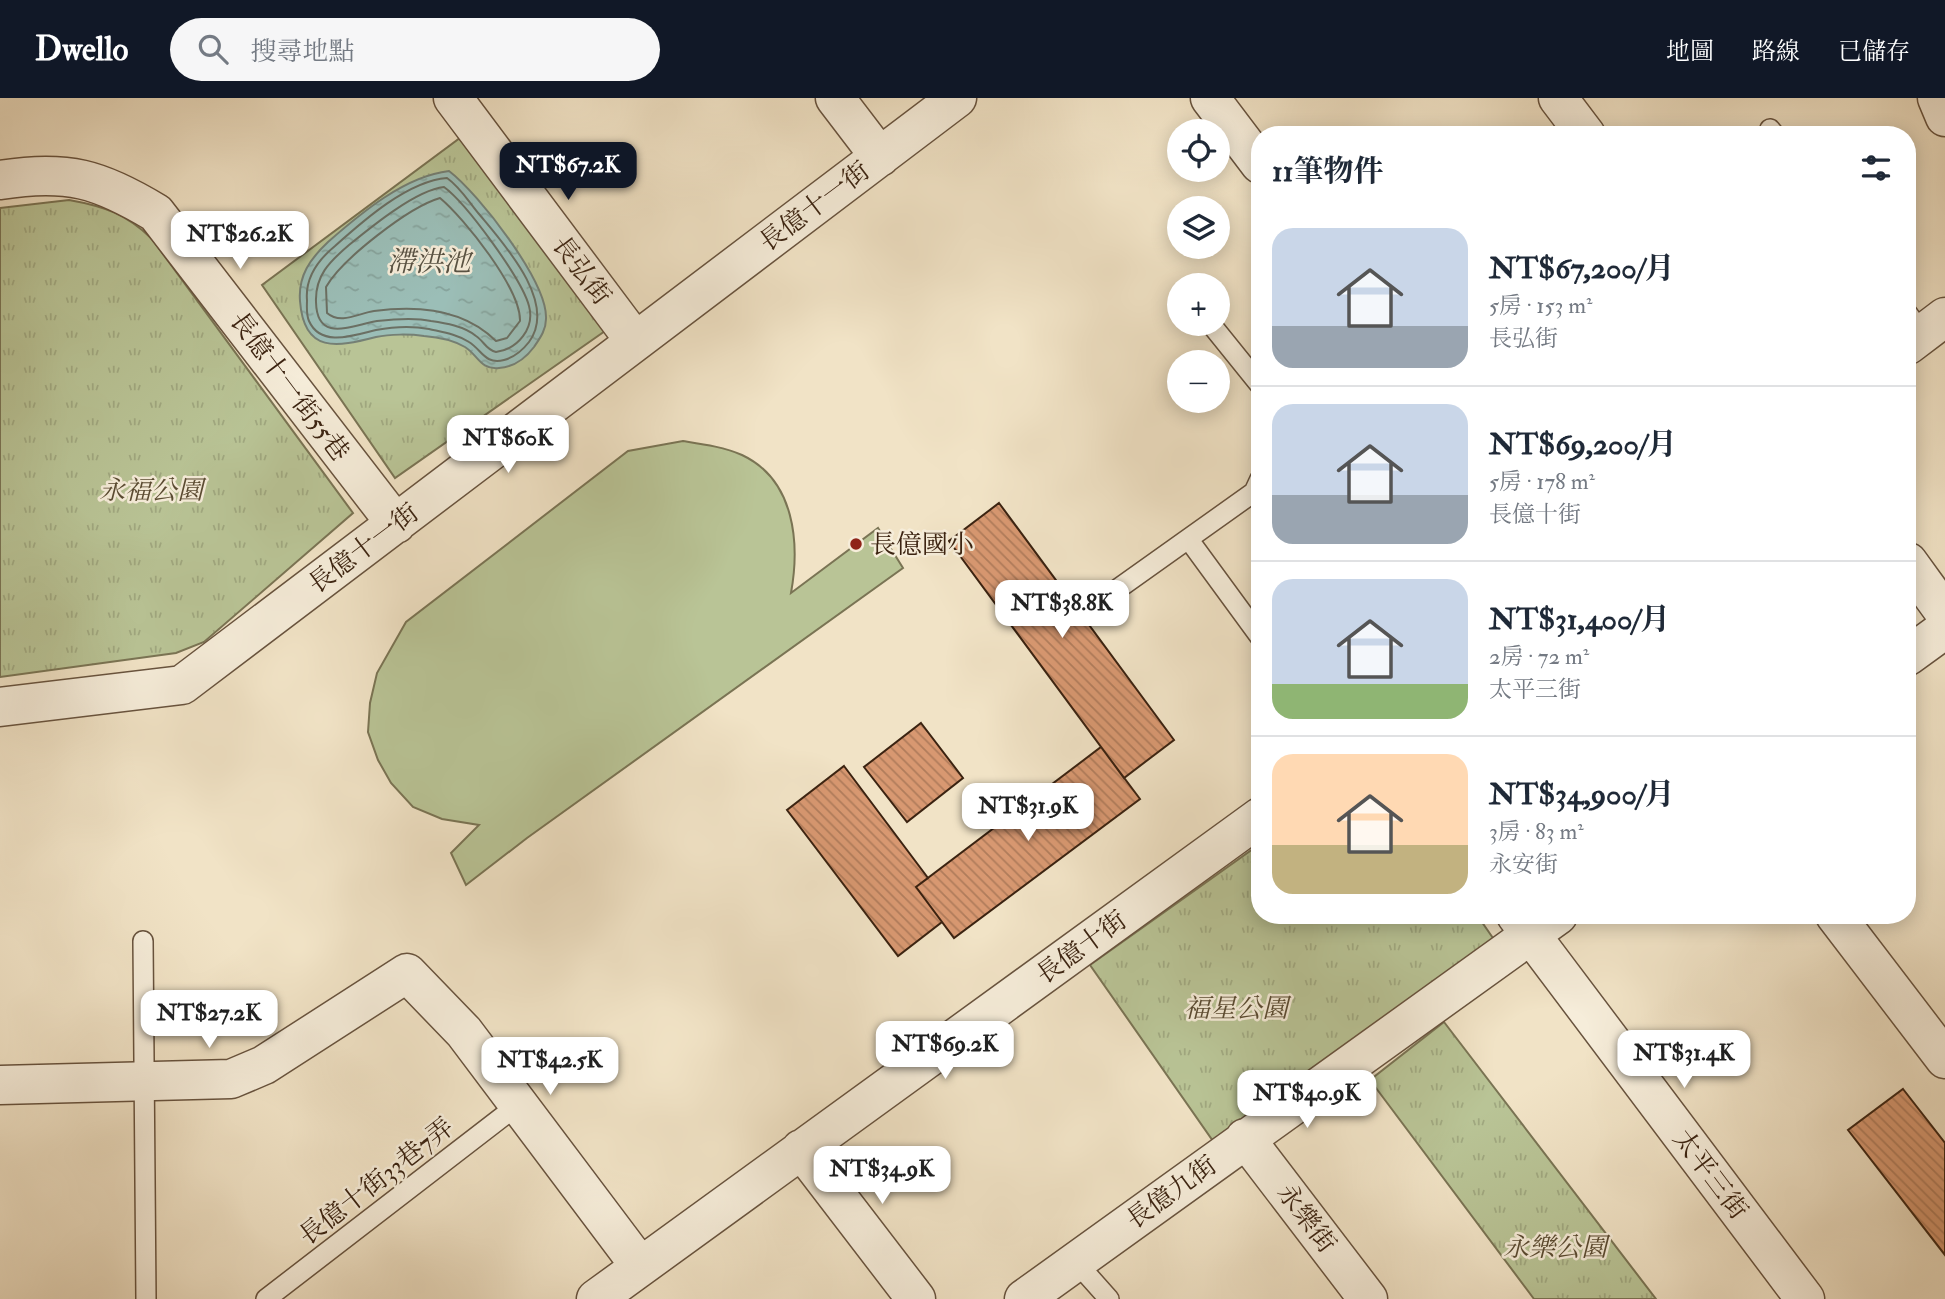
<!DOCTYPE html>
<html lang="zh-TW">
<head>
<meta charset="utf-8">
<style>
  :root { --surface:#fff; --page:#f6f6f7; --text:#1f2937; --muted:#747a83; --line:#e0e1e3; --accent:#111827 }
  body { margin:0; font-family:"IM FELL Double Pica","Noto Serif TC",serif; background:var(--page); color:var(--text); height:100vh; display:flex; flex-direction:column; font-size:26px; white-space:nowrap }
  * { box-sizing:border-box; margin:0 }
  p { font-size:23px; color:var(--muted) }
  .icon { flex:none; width:38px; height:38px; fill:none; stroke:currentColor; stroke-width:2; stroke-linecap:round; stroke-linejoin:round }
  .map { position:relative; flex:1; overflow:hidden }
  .details { position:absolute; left:1251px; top:28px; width:665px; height:798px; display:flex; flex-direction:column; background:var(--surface); border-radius:28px; box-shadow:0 4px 18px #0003 }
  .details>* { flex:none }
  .buttons { position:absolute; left:1167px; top:21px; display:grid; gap:14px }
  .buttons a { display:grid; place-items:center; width:63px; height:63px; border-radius:50%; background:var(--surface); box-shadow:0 4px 18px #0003; font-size:35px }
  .price { position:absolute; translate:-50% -60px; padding:0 16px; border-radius:14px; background:#fff; color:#222; font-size:23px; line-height:46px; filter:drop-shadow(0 2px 4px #0008) }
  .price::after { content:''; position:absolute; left:50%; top:42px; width:21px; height:16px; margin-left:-10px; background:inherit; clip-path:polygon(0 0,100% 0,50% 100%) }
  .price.selected { background:var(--accent); color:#fff }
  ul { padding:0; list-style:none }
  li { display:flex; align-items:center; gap:21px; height:175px; padding:0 21px }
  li+li { border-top:2px solid var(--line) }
  li span { display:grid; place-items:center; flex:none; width:196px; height:140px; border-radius:21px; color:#555 }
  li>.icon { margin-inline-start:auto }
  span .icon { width:84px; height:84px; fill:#fffc; stroke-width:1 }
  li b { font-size:30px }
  h2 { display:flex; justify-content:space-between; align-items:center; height:84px; padding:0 21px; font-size:30px }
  header { display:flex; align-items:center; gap:42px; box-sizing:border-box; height:98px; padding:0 35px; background:var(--accent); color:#fff }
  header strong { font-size:33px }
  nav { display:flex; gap:38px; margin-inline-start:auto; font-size:24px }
  .search { width:490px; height:63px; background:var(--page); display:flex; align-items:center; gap:18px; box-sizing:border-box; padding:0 24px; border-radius:38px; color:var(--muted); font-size:26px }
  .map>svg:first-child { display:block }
</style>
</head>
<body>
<header>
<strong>Dwello</strong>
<div class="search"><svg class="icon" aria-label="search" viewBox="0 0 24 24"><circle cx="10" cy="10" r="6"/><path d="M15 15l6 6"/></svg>搜尋地點</div>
<nav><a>地圖</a><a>路線</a><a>已儲存</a></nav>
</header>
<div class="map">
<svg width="1945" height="1201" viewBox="0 0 1945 1201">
  <defs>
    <pattern id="park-tufts" width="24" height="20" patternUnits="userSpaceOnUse" patternTransform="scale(1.75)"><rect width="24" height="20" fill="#b9c496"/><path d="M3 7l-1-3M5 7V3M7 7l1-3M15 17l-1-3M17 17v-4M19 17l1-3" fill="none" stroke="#a0a880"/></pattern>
    <pattern id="water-ripples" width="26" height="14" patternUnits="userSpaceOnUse" patternTransform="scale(1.75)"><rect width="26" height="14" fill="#9bbeb7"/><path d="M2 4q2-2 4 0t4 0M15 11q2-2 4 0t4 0" fill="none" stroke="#86a39c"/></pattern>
    <pattern id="building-back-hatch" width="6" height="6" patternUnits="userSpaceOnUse" patternTransform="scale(1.75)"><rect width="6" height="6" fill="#d89871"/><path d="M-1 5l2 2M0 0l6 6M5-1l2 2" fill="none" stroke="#b07c5b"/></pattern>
  </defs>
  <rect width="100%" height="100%" fill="#f1e3c6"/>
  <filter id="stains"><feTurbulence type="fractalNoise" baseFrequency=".00286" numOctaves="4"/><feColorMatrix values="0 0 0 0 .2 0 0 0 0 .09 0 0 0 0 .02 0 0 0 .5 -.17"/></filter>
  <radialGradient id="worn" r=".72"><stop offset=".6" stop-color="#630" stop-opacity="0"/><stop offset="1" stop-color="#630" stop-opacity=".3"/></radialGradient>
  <!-- grass -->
  <path fill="#b9c496" stroke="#7a7454" stroke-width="2" d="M683,343C702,346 724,349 742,357C795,382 800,445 791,495L878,430L903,470L527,740L466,787L451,755L479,727L442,721L413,709L391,685L378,662L368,634L370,605L377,575L406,524L628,353Z"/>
  <!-- park -->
  <path fill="url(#park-tufts)" stroke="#7a7454" stroke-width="2" d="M468,34L605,233L395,380L262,187Z
    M69,102C103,108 127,116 152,141L353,415L204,544L176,555L0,579V110Z
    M1260,746V817H1477L1495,843L1213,1043L1090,867Z
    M1444,924L1656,1201H1534L1370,982Z"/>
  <!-- water -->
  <path fill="url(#water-ripples)" stroke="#758075" stroke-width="2" d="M449,73C478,95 548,184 546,221C546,232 540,240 534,249C525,261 514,269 499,270C480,272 478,257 465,249C453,242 437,239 424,238C410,236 390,236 376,239C337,249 304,256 300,203C298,178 310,161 328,144C361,115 405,78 449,73Z"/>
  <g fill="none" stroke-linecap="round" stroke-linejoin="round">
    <!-- shore -->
    <path stroke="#6b7064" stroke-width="2" d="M447,80C460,89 469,104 479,116C504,146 558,205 529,244C522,253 515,259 504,262C485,267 482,252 469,244C457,236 442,234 429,231C413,228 392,229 376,232C355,237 321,250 309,223C306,216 307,209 307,202C305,179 318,162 335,148C364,122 408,83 447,80Z
      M444,89C466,105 522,181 529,208C535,230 518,251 496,254C486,252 484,243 476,238C464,228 445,225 431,223C414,219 394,221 377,223C352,227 317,246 316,204C315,178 329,164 349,147C371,129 416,92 444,89Z
      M440,100C464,120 521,191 520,223L507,240L496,243C464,211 418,207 374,213C359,215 341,227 327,215L326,189C342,161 409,109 440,100Z"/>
  </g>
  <!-- building -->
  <path fill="url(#building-back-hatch)" stroke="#3b2311" stroke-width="2" d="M999,405L1174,642L1124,680L949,443Z
    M921,625L963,680L907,724L864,669Z
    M1101,649L1140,701L954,840L916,789Z
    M844,668L928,780L916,789L942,824L898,858L787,712Z
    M1903,991L1945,1045V1157L1848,1032Z"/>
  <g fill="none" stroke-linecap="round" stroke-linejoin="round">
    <!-- service casing -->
    <g stroke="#68533e" stroke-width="22">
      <path id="service" d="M1770,31L1775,37
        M1908,216L1922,236
        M1214,230L1260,287
        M1189,442L1260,539
        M1091,510L1254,394L1260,381
        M143,843L146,1201
        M1076,1164L1109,1201
        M266,1201L519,1006"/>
    </g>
    <!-- minor casing -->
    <g stroke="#68533e" stroke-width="41">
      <path id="minor" d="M453,0L635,243
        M835,0L880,59
        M1210,0L1260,66
        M1558,0L1586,37
        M1937,0L1945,19
        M0,82C67,71 100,81 156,115L396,426
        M1908,247L1945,219
        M1908,464L1945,515
        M1908,558L1945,531
        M0,609L182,587L957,0
        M1516,817L1805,1201
        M1835,817L1945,961
        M0,987L231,981L264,967L407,875L464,934L640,1168
        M1245,1040L1368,1201
        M801,1051L916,1201
        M596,1201L1260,719
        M1024,1201L1558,817"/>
    </g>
    <!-- service -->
    <use href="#service" stroke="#f6edda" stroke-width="19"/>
    <!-- minor -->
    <use href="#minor" stroke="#f6edda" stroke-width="38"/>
  </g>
  <!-- markers -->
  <circle fill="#8f2418" stroke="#f6edda" stroke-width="2.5" cx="856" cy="446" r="7"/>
  <g text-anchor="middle" stroke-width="5" stroke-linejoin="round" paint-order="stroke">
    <!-- street labels -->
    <g font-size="26" fill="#3b2311" stroke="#f6edda">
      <text transform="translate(814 108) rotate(-37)" y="9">長億十一街</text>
      <text transform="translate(582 172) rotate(53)" y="9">長弘街</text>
      <text transform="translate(290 288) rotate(53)" y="9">長億十一街55巷</text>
      <text transform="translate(363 450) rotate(-37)" y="9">長億十一街</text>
      <text transform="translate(1081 849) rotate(-36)" y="9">長億十街</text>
      <text transform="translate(1711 1076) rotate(53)" y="9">太平三街</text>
      <text transform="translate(376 1083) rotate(-38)" y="9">長億十街33巷7弄</text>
      <text transform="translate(1171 1094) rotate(-36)" y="9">長億九街</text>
      <text transform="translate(1307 1120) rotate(53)" y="9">永樂街</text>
    </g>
    <!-- park labels -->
    <g font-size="26" font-style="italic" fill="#5a4b32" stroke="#f6edda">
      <text x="151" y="401">永福公園</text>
      <text x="1236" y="919">福星公園</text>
      <text x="1555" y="1158">永樂公園</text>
    </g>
    <!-- poi labels -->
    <g font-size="26" fill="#3b2311" stroke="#f6edda" text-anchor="start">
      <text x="870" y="455">長億國小</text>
    </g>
    <!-- water labels -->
    <g font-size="28" font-style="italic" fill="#585243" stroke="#f6edda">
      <text x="429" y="173">滯洪池</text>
    </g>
  </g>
  <rect width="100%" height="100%" filter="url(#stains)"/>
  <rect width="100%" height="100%" fill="url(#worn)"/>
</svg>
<div class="buttons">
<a><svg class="icon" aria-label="locate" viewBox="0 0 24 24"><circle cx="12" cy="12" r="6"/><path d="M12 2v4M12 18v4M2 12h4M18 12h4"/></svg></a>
<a><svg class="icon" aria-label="layers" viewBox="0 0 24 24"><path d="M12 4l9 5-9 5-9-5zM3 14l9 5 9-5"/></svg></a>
<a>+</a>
<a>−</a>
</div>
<b class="price selected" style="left:568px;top:104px">NT$67.2K</b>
<b class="price" style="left:240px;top:173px">NT$26.2K</b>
<b class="price" style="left:508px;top:377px">NT$60K</b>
<b class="price" style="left:1062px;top:542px">NT$38.8K</b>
<b class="price" style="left:1028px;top:745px">NT$31.9K</b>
<b class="price" style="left:209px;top:952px">NT$27.2K</b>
<b class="price" style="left:945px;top:983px">NT$69.2K</b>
<b class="price" style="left:1684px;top:992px">NT$31.4K</b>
<b class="price" style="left:550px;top:999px">NT$42.5K</b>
<b class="price" style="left:1307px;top:1032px">NT$40.9K</b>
<b class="price" style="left:882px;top:1108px">NT$34.9K</b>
<section class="details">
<h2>11筆物件<svg class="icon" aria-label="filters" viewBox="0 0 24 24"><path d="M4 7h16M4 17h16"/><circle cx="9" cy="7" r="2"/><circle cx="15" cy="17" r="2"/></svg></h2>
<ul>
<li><span style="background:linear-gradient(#c9d6e8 70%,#9aa5b1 0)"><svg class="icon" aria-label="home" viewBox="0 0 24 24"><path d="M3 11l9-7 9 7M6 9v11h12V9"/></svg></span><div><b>NT$67,200/月</b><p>5房 · 153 m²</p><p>長弘街</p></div></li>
<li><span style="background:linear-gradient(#c9d6e8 65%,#9aa5b1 0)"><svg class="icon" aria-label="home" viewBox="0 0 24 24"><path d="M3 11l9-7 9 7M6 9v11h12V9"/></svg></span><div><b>NT$69,200/月</b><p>5房 · 178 m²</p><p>長億十街</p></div></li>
<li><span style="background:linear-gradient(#c9d6e8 75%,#8fb573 0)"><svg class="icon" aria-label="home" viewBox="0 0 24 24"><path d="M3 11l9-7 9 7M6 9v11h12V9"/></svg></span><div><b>NT$31,400/月</b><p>2房 · 72 m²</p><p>太平三街</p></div></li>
<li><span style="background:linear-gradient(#ffd9b3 65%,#c2b280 0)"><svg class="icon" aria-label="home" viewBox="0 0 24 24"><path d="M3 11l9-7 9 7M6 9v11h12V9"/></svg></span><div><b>NT$34,900/月</b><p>3房 · 83 m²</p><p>永安街</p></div></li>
</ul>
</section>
</div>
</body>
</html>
